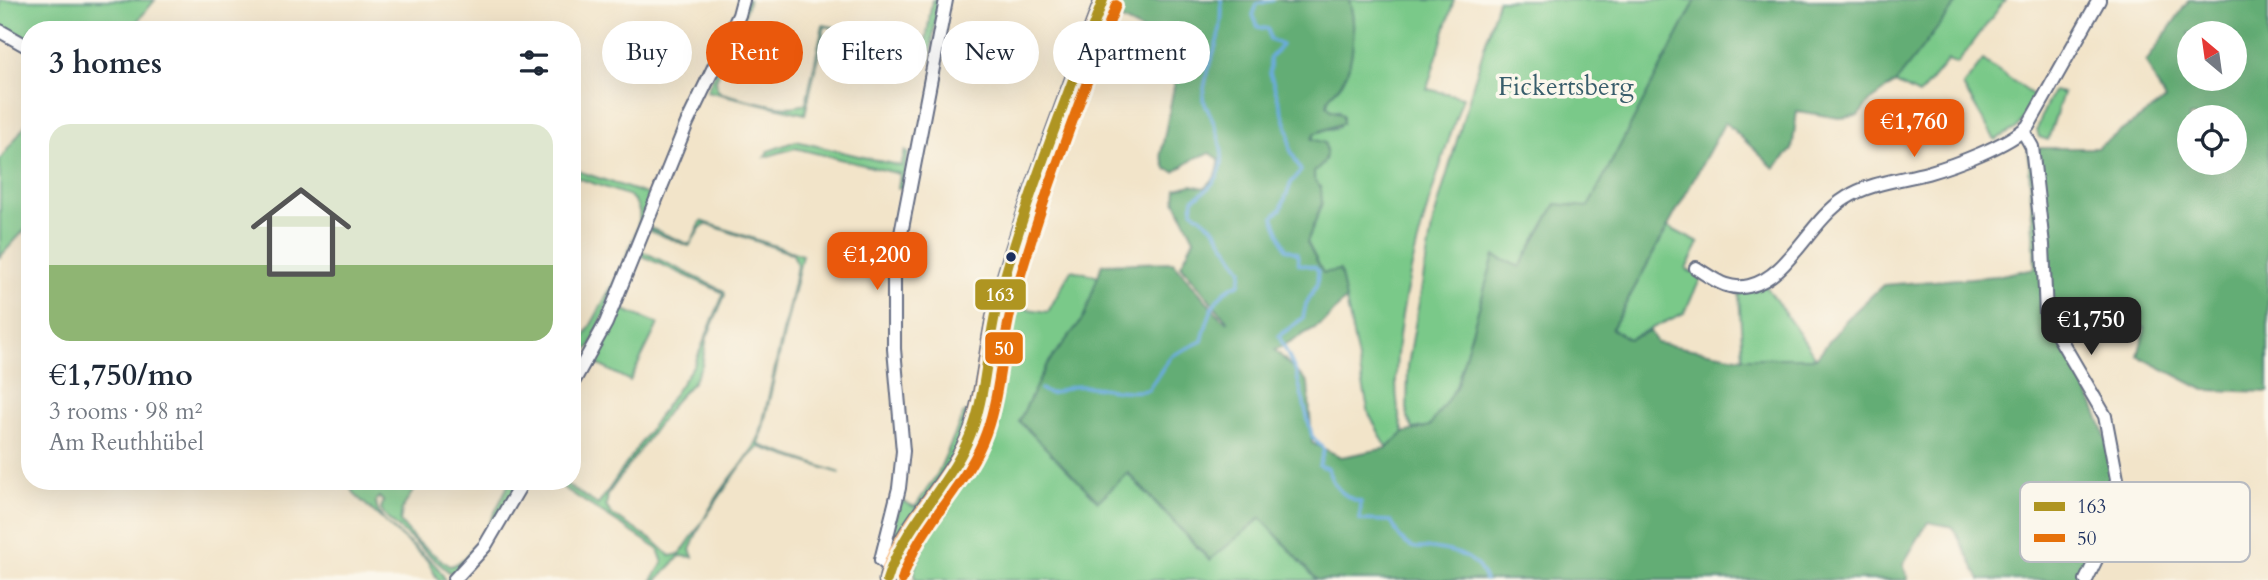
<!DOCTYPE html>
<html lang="en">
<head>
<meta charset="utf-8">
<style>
  :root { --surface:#fff; --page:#f6f6f7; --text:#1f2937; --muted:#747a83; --line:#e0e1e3; --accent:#ea580c }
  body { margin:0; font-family:Cardo,serif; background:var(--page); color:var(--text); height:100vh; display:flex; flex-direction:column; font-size:26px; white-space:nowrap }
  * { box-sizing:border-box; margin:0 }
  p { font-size:23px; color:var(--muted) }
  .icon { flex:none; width:38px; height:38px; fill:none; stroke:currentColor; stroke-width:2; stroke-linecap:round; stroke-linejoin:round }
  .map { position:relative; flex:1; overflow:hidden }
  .side { position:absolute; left:21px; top:21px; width:560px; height:469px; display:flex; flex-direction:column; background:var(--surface); border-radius:28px; box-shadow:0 7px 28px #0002 }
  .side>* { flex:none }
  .top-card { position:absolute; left:602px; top:21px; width:665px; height:63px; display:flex; gap:14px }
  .needle { width:46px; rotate:331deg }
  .fabs { position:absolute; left:2177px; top:21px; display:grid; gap:14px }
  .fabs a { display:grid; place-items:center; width:70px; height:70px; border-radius:50%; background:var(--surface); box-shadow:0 7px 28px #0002; font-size:35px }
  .price { position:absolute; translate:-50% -60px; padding:0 16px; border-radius:14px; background:var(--accent); color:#fff; font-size:23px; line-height:46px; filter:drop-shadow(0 2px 4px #0008) }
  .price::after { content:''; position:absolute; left:50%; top:42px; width:21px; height:16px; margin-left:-10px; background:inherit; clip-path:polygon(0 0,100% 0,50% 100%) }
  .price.selected { background:#222; color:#fff }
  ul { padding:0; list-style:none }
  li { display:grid; align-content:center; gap:14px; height:371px; padding:0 28px }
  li+li { border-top:2px solid var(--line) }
  li span { display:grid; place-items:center; height:217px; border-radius:21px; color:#555 }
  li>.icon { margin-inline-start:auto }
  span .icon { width:126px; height:126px; fill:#fffc; stroke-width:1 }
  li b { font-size:30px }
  h2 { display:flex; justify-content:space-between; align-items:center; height:84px; padding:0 28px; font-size:30px }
  .chip { padding:0 24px; border-radius:32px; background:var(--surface); box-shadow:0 7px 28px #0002; font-size:24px; line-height:63px }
  .chip.selected { background:var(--accent); color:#fff }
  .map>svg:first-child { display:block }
</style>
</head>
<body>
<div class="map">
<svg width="2268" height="580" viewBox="0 0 2268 580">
  <rect width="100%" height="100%" fill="#fbf7ec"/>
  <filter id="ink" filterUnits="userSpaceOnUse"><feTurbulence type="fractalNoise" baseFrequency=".0143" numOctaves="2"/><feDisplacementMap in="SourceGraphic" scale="14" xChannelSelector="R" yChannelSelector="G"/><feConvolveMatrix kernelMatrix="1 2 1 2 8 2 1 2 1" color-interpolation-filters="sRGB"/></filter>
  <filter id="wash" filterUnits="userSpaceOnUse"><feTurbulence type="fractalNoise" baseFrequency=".00686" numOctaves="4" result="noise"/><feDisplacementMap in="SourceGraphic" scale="28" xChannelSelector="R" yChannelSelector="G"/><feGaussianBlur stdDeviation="1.57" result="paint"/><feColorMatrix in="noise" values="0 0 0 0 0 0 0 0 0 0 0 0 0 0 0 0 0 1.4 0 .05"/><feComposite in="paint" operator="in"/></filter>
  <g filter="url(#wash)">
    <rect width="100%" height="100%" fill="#f2e4c9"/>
    <!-- green -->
    <path fill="#7ac989" stroke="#4a7c74" stroke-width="2" d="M0,0H155L130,30H30V43L0,27Z
      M746,0H749L740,27L716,80L717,89L721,93C740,97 790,114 806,103L823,25L919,44L926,41L932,0H944L936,14L930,60L924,59L925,50L825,26L805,114L707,91Z
      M1349,0H1454L1427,89L1463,97C1436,178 1374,353 1404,433L1387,448L1369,414L1340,271L1323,273L1307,242L1317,218L1314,172L1325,143L1312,139L1315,133L1339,127V111L1331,110L1327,105C1328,93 1336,92 1342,83C1355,62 1356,22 1349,0Z
      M1498,0H1696L1588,208L1556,204L1520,267L1494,256L1456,387L1430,426L1413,429L1407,417L1408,365L1433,222Z
      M1959,0H2005L1957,64L1948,60L1919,95L1895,83Z
      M1983,60L2036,97L2017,128L1995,140L1963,86Z
      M2053,91L2063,93L2048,140L2039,137L2037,130L2042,115Z
      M30,118V224L0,257V160Z
      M796,141L901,166L905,151L908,153L902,188H898L900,174L795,148L765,157L768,151Z
      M572,169L652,196L591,346L577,359L572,377V358C589,329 634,250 639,220C641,210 637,203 630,196L572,176Z
      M701,221L802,255L759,445L840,473L759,447C731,472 703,514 690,550L693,557L680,556L657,580H652L663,563L658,549L553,481H561L598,505L695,363L724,293L638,254L640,250L724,291L725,295L707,337L702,365L693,382L675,401L608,494L606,506L611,514L655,542L670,556L680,554L754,447L760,435L794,283L797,265L793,254L707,224L701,227L689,246L650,231L648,227L690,245Z
      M1668,227L1699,243L1686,269L1701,278L1684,313L1629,339L1612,329Z
      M1071,270L1100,276L1084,317L1046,366L1019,422L1038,437L1127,473L1209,560L1261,518L1317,580H915L914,570L925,542L919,536C968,454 999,404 1000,305L1048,312Z
      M1766,286L1816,358H1743L1739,294Z
      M617,307L658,324L630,381L591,361Z
      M972,412L957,453L893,549H886L902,501L915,507L938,473L964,413Z
      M348,481H419L402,509L400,522L415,540L449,566C474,563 500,502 510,481H520L503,513L455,574L449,572L388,519L381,510L383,501L379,497L376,500C374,530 434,551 445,580H438L427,560L355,495Z"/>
    <!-- forest -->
    <path fill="#63ad75" stroke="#3f6e6a" stroke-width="2" fill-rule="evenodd" d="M1109,0H1349C1356,22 1355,62 1342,82C1336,92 1328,93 1327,105L1331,110L1343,115V123L1315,133L1312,139L1325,143C1328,156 1326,164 1314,172V179L1321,188L1322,203L1307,242L1323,273L1340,270L1346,299L1322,324L1275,350L1308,383L1312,443L1341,457L1387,448L1404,433L1430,426L1456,387L1494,256L1520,267L1556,204L1588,207L1696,0H1959L1895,83L1870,101L1858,116L1839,118L1797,111L1792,150L1774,168L1725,122L1612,329L1629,339L1650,331L1657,343L1743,358H1816L1847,319L1883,285L1996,276L2035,268L2028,148H2097L2165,100L2146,62L2189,0H2268V392L2204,390L2138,356L2145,328L2050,304L2042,312C2048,333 2062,343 2072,362C2098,411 2124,463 2107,520C2101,540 2090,560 2082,580H1980L1953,527L1928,522L1903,564L1908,580H1317L1261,518L1210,560L1128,473L1098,501L1019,421L1046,366L1084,317L1102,264L1173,262L1221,318L1228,322L1181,265L1194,239L1175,200L1176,189L1192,185L1204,188C1214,180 1220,172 1219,159L1210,153L1195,158L1175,172L1166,169L1161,154L1181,50L1108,13L1106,8ZM2189,33H2235V79H2189ZM2189,117H2235V163H2189Z"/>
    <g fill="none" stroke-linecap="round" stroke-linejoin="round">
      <!-- stream -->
      <path stroke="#6aacde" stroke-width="3.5" d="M1273,0L1257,4L1253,15L1258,27L1268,29L1270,40L1282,45L1270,58V73L1289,133L1290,149L1301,171L1291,183L1281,209L1273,217L1286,249L1297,253L1299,264L1315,267L1318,271L1317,285L1306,304L1303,318L1279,336L1296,372L1312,436L1324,450L1319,465L1328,469C1332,485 1343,497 1361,502L1360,520L1391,521C1397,532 1399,540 1410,546C1415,549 1421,548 1426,548C1449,549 1478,555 1485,580
        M1041,389C1052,399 1059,389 1071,387C1090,383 1121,395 1148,390L1171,356L1202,341C1209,315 1213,293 1240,283L1242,270L1214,228L1192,210L1193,199C1231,177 1226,152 1211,116C1208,110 1203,102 1203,96C1206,62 1226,35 1221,0"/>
    </g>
  </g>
  <g filter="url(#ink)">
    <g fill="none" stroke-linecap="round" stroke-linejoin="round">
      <!-- minor casing -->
      <g stroke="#666e83" stroke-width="16">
        <path id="minor" d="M0,31L30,48
          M2023,131L2032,147L2043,245L2046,315L2105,416L2117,479L2108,535L2086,580
          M1696,268C1714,279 1727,291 1749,286C1788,278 1810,220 1846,198C1869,183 1900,180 1927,173C1955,165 2007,146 2028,126L2099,0
          M572,384L606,323L687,123L739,15L743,0
          M890,567L881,560L899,488L903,451L894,349V270L946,0
          M454,580L485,546L523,481"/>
      </g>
      <!-- major casing -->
      <g stroke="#666e83" stroke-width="19">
        <path id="major" d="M887,580C897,528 954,482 973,428C986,387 987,343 998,302C1026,200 1066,99 1103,0"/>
      </g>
      <!-- minor -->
      <use href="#minor" stroke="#fff" stroke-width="12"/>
      <!-- major -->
      <use href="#major" stroke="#f7bd88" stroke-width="16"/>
      <!-- bus-1 casing -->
      <g stroke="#fbf7ec" stroke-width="16">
        <path id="bus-1" d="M887,580C904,523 953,484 973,428C987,387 987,343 998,302C1025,199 1066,100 1103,0"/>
      </g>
      <!-- bus-2 casing -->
      <g stroke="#fbf7ec" stroke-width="16">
        <path id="bus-2" d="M902,580C918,525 967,487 986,433C1001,391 1001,345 1013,302C1041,201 1079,103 1116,5"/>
      </g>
      <!-- bus-1 -->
      <use href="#bus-1" stroke="#af9521" stroke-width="10"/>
      <!-- bus-2 -->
      <use href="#bus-2" stroke="#e6710a" stroke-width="10"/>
    </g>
  </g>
  <!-- markers -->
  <circle fill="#1b2f5e" stroke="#fbf7ec" stroke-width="2.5" cx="1011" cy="257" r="6"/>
  <g text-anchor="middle" stroke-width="7" stroke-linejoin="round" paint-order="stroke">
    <!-- park labels -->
    <g font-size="26" fill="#385d6b" stroke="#fbf7ec">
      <text x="1566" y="95">Fickertsberg</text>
    </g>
  </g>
  <!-- legend -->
  <rect x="2020" y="482" width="230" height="80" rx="10" fill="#fbf7ec" stroke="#b8bbc1" stroke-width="2"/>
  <rect x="2034" y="502" width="31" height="9" fill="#af9521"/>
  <rect x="2034" y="534" width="31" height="8" fill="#e6710a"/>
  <g font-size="19" fill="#1b2f5e">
    <text x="2077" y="513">163</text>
    <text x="2077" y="545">50</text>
  </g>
  <g stroke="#fbf7ec" stroke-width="2.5">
    <rect x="974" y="278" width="53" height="33" rx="7" fill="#af9521"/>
    <rect x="984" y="331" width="40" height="34" rx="7" fill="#e6710a"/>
  </g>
  <g font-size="19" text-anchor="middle" font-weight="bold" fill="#fff">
    <text x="1000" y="301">163</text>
    <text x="1004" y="355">50</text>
  </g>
</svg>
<div class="fabs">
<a><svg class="needle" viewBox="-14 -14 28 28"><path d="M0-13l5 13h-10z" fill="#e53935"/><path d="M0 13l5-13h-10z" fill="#747a83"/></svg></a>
<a><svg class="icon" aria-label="locate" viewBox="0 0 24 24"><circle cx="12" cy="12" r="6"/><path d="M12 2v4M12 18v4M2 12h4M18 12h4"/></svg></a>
</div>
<b class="price" style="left:1914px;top:159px">€1,760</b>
<b class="price" style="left:877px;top:292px">€1,200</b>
<b class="price selected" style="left:2091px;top:357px">€1,750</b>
<div class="top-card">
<a class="chip">Buy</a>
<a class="chip selected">Rent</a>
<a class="chip">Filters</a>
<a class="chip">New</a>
<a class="chip">Apartment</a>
</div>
<section class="side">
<h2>3 homes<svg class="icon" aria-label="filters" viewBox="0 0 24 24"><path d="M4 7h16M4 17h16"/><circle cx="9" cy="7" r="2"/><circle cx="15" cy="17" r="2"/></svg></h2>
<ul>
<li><span style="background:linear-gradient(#dfe7d0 65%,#8fb573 0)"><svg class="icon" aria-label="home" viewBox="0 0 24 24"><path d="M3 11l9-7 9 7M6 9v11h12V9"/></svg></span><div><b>€1,750/mo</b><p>3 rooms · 98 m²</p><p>Am Reuthhübel</p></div></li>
</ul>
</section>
</div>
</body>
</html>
